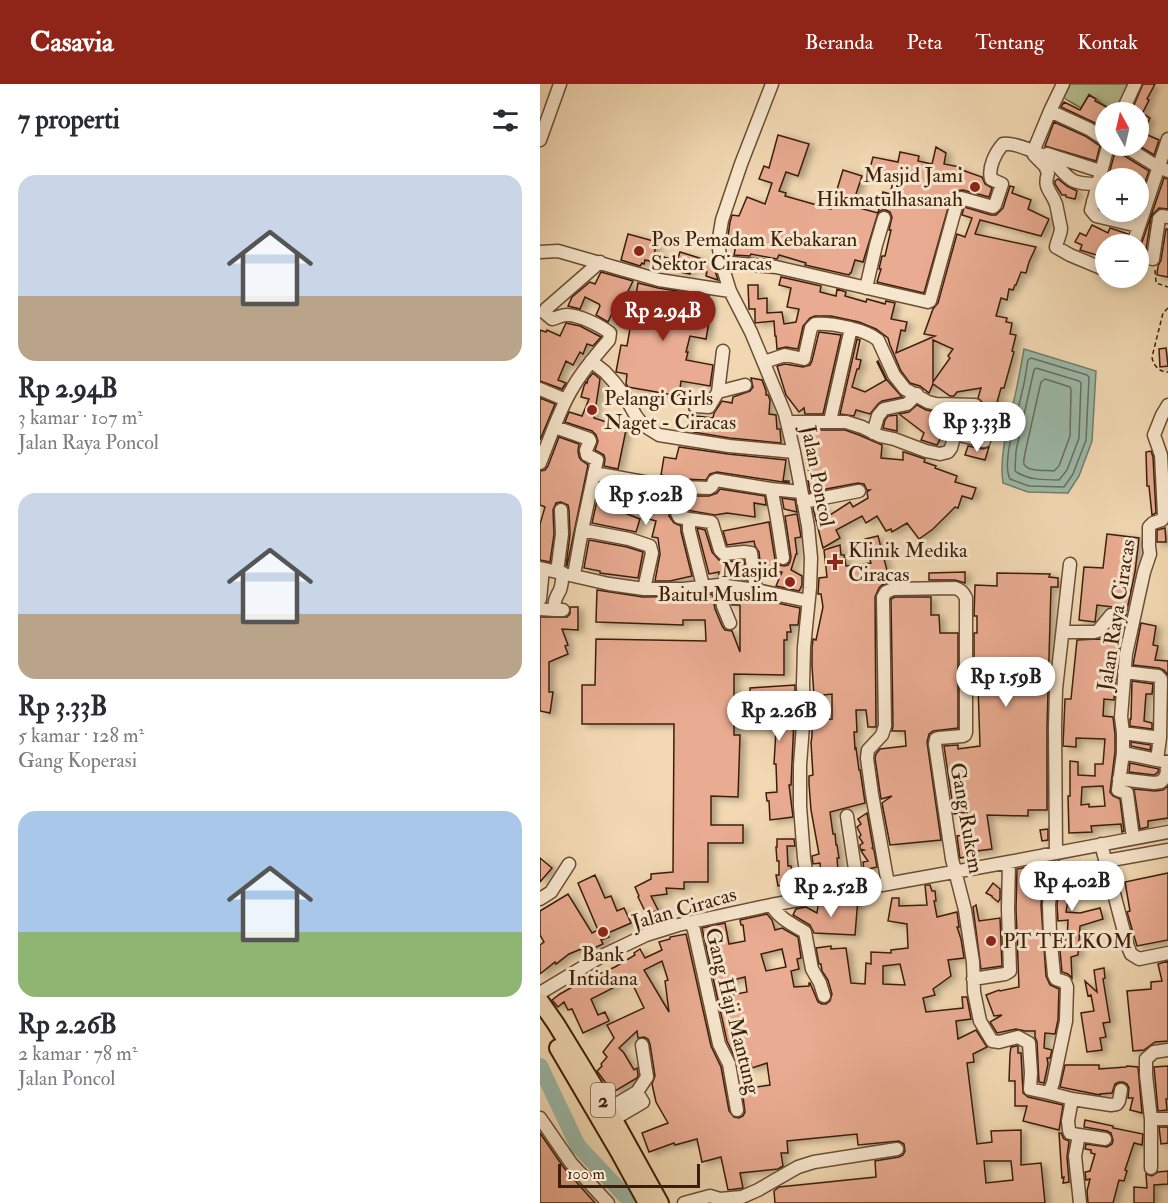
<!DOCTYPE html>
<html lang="id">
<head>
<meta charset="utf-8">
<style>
  :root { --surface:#fff; --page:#f7f7f7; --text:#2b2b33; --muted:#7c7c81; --accent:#8f2418 }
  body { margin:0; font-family:"IM FELL Double Pica",serif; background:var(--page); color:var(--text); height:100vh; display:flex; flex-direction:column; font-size:22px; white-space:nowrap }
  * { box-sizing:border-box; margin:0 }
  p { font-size:20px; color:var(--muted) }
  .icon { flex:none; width:33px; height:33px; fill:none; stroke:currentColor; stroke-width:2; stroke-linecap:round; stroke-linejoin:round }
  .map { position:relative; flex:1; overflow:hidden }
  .drawer { display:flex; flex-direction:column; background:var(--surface); width:540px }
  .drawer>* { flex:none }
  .needle { width:39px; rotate:352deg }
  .fabs { position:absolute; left:555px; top:18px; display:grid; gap:12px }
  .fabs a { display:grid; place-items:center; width:54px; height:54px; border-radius:50%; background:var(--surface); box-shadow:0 3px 9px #0003; font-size:30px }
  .scale { position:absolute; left:18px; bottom:15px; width:142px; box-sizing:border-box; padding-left:6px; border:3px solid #3c1f0a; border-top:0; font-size:16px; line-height:21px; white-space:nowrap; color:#3c1f0a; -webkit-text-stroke:4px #f7e6ce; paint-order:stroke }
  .price { position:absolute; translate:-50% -51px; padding:0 14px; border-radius:21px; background:#fff; color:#222; font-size:20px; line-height:39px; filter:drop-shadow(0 2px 3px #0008) }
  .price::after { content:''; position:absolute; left:50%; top:36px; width:18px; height:14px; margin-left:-9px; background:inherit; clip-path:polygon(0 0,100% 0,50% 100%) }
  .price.selected { background:var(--accent); color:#fff }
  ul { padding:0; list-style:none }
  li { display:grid; align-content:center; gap:12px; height:318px; padding:0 18px }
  li span { display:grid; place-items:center; height:186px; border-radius:18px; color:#555 }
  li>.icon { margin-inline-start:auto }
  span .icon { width:108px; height:108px; fill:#fffc; stroke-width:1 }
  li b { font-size:26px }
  h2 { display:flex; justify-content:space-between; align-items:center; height:72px; padding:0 18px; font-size:26px }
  header { display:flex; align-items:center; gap:36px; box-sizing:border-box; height:84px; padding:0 30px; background:var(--accent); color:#fff }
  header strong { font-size:28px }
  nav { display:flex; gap:33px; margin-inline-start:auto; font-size:21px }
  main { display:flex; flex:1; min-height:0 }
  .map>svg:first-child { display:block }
</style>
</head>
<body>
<header>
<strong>Casavia</strong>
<nav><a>Beranda</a><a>Peta</a><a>Tentang</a><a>Kontak</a></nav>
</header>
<main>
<section class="drawer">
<h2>7 properti<svg class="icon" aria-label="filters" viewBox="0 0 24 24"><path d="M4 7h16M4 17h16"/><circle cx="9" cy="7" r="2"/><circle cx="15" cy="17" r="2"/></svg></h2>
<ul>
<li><span style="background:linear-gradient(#c9d6e8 65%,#b9a48a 0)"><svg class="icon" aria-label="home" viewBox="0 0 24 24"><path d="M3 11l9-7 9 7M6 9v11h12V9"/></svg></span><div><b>Rp 2.94B</b><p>3 kamar · 107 m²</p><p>Jalan Raya Poncol</p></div></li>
<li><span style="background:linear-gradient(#c9d6e8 65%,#b9a48a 0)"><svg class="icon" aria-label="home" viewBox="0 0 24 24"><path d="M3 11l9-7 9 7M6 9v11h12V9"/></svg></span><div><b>Rp 3.33B</b><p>5 kamar · 128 m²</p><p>Gang Koperasi</p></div></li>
<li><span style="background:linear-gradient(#a9c7e8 65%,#8fb573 0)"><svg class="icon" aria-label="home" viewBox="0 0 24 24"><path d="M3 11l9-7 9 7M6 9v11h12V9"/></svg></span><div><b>Rp 2.26B</b><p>2 kamar · 78 m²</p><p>Jalan Poncol</p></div></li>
</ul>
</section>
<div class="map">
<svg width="628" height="1119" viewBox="0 0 628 1119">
  <defs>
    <filter id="shadow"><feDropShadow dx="5" dy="2.5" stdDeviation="3" flood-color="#0004"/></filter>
  </defs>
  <rect width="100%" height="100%" fill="#f2d9b3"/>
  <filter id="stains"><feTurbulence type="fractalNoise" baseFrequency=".00333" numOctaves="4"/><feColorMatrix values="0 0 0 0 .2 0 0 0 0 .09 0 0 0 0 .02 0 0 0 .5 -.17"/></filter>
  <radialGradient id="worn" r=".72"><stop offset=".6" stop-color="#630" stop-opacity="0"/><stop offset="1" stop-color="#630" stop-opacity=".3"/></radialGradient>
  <!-- green -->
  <path fill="#b6c090" stroke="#79704d" stroke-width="1.5" d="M530,0H593L580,28H574L549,10L541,24L527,16L521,11L523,5Z"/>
  <!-- water -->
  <path fill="#9bbaaa" stroke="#757c6a" stroke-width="1.5" d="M484,265L556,287L552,357L539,392L528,409L488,408L463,399C459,371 468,343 474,316C478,299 481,282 484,265Z"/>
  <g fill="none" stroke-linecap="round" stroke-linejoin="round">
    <!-- shore -->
    <path stroke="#6c6c5a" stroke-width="1.5" d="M491,274L547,291L549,293L546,356L533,390L524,403L489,402L470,395C461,378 478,329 482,308C485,298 486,287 488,276Z
      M496,284L539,297L541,299L539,354L527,386L519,396C505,396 487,396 475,387L476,367L494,286Z
      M505,295L530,303L531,306L530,352L519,382L514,387C507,386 487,388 484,380C483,376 485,372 485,369L501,298Z"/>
    <!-- river -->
    <path stroke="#9bbaaa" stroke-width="16" d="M0,982L38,1062L92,1119"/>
  </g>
  <!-- building -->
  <path fill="#e9ab91" stroke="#3c1f0a" stroke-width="1.5" fill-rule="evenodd" filter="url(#shadow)" d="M603,0H615L607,15L609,16L603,28H600L610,34L603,49L619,56L614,71L598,61V28H591Z
    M549,11L556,15L555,17L574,27V28H566V46L553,38L521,23L524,18L540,26Z
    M514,38L545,52L560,62L556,77L505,62Z
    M238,51L269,60L258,92L246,88L239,107L246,109L245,112L291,125L303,86L322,92L312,122L338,129L323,178L315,176L311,189H310L309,191L265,181L266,179L239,171L237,175L211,170L210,172L194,171L196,161L187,160L190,138L192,131L199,132L207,113L225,120L232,99L219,95L224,82L229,84Z
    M396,63L406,69L404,80L420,83L419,85L442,93L445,100L452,104L449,113L423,106L415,107L412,110L384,209L337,198L341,185H339L342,172H345L351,146H349L352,133L350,128L346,126H342L338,129L343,108L350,110L354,94L329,88L333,73L358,78L360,68L379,72L378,77L392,80Z
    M575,68L583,71L609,87L598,117V94H568Z
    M624,94L628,95V125L619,124L613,130L611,134L606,165L600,164Z
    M518,95L527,102L537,107L535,115L526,113V111H522L515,100V97Z
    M470,102L474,103L472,109L491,116L488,125L509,135L501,152L440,136L435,150L496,163L489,178L486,189L481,188L476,201H475L473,206L469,205L467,216L461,214L456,232L467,234L466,238L472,239L470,250L476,251L472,267L474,268L464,304H461L456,322L443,319L438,314L441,304L417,308L414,312H410L393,300L389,309L380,302L370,299L361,287L350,261L348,254L336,245L319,238L291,232H275L270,234L263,242L258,265L246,263L237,265L236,252H235L234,237L215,239V225H209L208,201H218V215L227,214V229L242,228L244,240L256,238L259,225L247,223L251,204L239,201L241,193L281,202L280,208L296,212L297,205L306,208L305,212L326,218L327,215L345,220L346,217L355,219L351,235L367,238L365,247L361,246L356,269L395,252L384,250L393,225L398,219L417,150L425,153L432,134L422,131L424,123L451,131H456L463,124ZM393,256L413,265L408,272L410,274L393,298Z
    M552,141L568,149L570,144L588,150L585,160H566V174L540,166L542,161L535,158L540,149L546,152Z
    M626,145H628V193L617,191L618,182L621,176Z
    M88,150L117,158L114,170L137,177L140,168L169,177L168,179L173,181L178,196L166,192L167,188L152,183L150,190L122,184L123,180L105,176L104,180L102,179L100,182L81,176Z
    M61,188L93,197L77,229L73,227L68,238L56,231L60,222L59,220L45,213L40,225L28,222L32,213L50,198L55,200Z
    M98,199L118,204L169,212L168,222L149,220L146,234L169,238L166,255L150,252L146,268H148L146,276L173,281L170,302L141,297L139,312L88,303L86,300L87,290L76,288L81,261L87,262Z
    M26,239L40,242L61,253L53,262L47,260L43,270L40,268L33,281L26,277L18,296L26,299L22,305L0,297V246L6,248L7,246L20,252Z
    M279,248L301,251L283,330H265L264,324L259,328L246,311L237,282L245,280L263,283L270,281L272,277Z
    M317,255L320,256L316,275L321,276L319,285H317L312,303L325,308L346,296L337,278L338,277L347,296L362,313L342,317L338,320L330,330L316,326L314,332L300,330Z
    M626,264L628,282L620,283L619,265Z
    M53,289L60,295L54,334L72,340V338L87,341L78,385L64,382L65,375L64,371L55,366L58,357L56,351L52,347L25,338L29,328L42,332L49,315L41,313L44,302L46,298L47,299L48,295Z
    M211,294L222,296L226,307V311H228L230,316L229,330L236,331L237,345H240L241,359L190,354L153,348L154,343L146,342L149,327L156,330V332L173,334L174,329L182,317L192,319L193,313L210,307L213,303Z
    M0,314L15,320L0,356Z
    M377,321L386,326L397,328L390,343L403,349L397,361L381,356L384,349L359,330L369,328Z
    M357,331V347L343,344L345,336L348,332Z
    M266,346H305L319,351L342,361L341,374L363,376V368H364L385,375L384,378L396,382L395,384L417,392L415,398L436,404L432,415L422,412L418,424L415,423L393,445L379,455L367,439L352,448L351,445L346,447L337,432L326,439L322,432L296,446L300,454L283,464L273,424L284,422L287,433L310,418L313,423L328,414L327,408L330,406H327L324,400L318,399L270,408L268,397H272L266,379L263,354H267Z
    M19,353L39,360L38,367L39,373L41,376L48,381L27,482H26L30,450L29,426L28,421L21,418L16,419L13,426L14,450L10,478L0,476V440L5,423L0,421V387L5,386L8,382Z
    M428,362L443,365L449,363L445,376L425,371Z
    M139,363L188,370L246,376L243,397H249V399L177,388L170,390L166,396L142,395L121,391L124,373L136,375Z
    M611,367L613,373L616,429L612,431L609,402H607L606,368Z
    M61,399L131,410L129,432L134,439L141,442V448L152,492L130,497H115L120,470L118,454L112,453L116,437L109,435L113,420L89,416L87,430L100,435L96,448L52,439Z
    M180,405L225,412L226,421L214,419L215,433L187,429L175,431L146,426L147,412H169L177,409Z
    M242,414L255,416L257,428L244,425Z
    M257,430L261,453L255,454L257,470H256L251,486L262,492V501L259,507L236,502L242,488L221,485L219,468L215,462L214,457L187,461L183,447L229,438L235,476L239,481L244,482L248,481L250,478L251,473L245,432Z
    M157,444L165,446L172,468L179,476L185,478L204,476L206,496L179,493V488L169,490Z
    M625,444L626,458H617V446Z
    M567,450L599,454L595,488L578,568L574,616L564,615L563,632L573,633L575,650V668L570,708L573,712L580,715L584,747L582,748L581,740L551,742L552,748L529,749L528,712H530V677L538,678V691L555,692V680H563L565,655L536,654V663L523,662L525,615H531L537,556L558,555L578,557L581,524L557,521L555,538L539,536L544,483L563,484ZM563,702L565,722L549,723V720L541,721L542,703Z
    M338,452L348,490L355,491L354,497L342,501L339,504L335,513L336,643H328L326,626H316L317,648H314L315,665L316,664L319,686H320L325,719L290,728L293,750H295L296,761H297L299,774H297L298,787L281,789L280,779L273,780L272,772L279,770L271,726L269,700V692L273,691L271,659L272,652V636L292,635V610L274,612L272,582V564L273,555L276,556L283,523L281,510H278L279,494L287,493L284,466L300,461L301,471H304L306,482L331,479L325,455Z
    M49,456L87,463L103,468L98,494L60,489V487L44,484Z
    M425,488V499L415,496H389V489Z
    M457,489L510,490L509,493L518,494V503H511L507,643V726H488V732L447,731L452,765L429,768L430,772L420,774L417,752L431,750L430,746L427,728L414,730L404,662L418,661V665L440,662L438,601L434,600V549H437V532H434L435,501L457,502Z
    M57,506L103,513L153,512L152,515L165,511L172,510L175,525L182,542L185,546L192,547L200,568V521H192L189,511L215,514L260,524L258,541H250L251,548H247V556H244V591L194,590V651H200L198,713L171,712V741H203V759H168V798H144V805L126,804L127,810L111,812L118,826L107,831L98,813L99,812L95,803L111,795V790L133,788L134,640H42V601H55L56,555L166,557L165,536H143V541L56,538Z
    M355,513H391V531H399L400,549H418V644L393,647L389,650L387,658L401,756L350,761L342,719L352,712L341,715L335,674L336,670L340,665L366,662L365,647H352L353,642L351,515Z
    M30,523H38V546L22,545L28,561L25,562L28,570L9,578V608H13L10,629L0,627V533H27L30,530Z
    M601,539L616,542L613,561L618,562L615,576L628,577V591L624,586L619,584L593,581Z
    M592,597L613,600L612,610H606L604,637L612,639V645L590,642V635H591Z
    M255,601V618L252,635H254L251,701H249L253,733L230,736L229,717H227L226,709L237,708L236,680H234L236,646L223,644L227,622L211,623L210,604Z
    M591,658L611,661L610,666L591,662Z
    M590,679L619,685L618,688L614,691L589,688Z
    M628,702V734L608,737V743L600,745L594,705L615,707L623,706Z
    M327,729L333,763L332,764L334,766L337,783L324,786L323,778L328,777L321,767L324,766L320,765V761L323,759L319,753L321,751L317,743L321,740L318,735Z
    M508,745V756L502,757L500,746Z
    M237,755H254L255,762H247L248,782H251L252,789L258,788L259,799L238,802L236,791H239V777H237L236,763H237Z
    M0,774L12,784L0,798Z
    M519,777L520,781L532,778L536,795L557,790L559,799L538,804L537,812L529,811L526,828L540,829L560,824L563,835L540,842L538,871L531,873L532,894L528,890L522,888L519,856H527L528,836L518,837L517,821L519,800L514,779Z
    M498,781L503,801L501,821L506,892L510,901L519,905L518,936L515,950L505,949L504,964L512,966L510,974H507L508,980L504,999L499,998L497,958L495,953V947H485L476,945L457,949L450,938L462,931L454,932L446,911L459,906L460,907L479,903L476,825L477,785Z
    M628,789V856L597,862L587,828L590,827L585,798Z
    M55,791L65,814L71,812L77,827L84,824L91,839L68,849L69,853L61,856L63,860L43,869L41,865L29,870L16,880L15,878L0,890V861L4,858L0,851V827L28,810L52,849L58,846L38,799Z
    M453,799L460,805V815L458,818L452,813V812L446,809Z
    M385,801H390L392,807H395L396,817H394L397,833L417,828L419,843H417L421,855L424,874L408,876L411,892L393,905L395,911L383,914L386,928L423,924L422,913H427L431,935L416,937L418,955L436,946L447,963L433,970L434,978L427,979L437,1060L452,1058L451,1047L481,1046V1081L501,1079L505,1119H235L234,1107L239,1103L336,1093L335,1077L359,1073L363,1071L365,1067L364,1060L359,1057L318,1061L317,1050L247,1057L248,1069H241L243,1082L238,1085L200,1089L203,1104L188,1106L181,1073L162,1078L157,1055L135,1061L134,1059L109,1068L102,1049L128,1039L116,1018L112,1000L115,992L110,960L108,955L104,953L98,954L97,947L79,964L84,969L94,986L97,984L98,991L97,994L75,1007L71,1000L68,1002L57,987L62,982L61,980L67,973L63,968L74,954L67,941L104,924L91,897L89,898L87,894L72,902L73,904L51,915L58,931L65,928L69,937L43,949L32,925L28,926L24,918L18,923L12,916L20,910L41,898L75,883L95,871L94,869L100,865L105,874L122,866L119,858L130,855V853L146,850L171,962L181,983L189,1027L194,1033L199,1034L203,1032L205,1028L202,1005L230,1001L227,979L212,984L211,980L198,983L196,976L187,957L162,844L185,839L189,860L205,857L203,841H201L200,836L227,830L232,836L235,846L242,844L258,853L261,874L257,875L259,885L251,887L254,903L269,902V899H270L278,918L282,920H286L290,917L292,910L288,896L282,887L281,880H279L276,864L291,862V865L306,864L311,899L325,900L326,879L331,880V868L351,869V866L368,864L367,840L348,837L352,814H359V822L387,821ZM242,865L246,883L226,887L221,870ZM122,877L128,896L125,897L129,928L104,886ZM360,880L365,901L343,900V882ZM205,893L207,908L191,911L189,897ZM444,1077H471L473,1096L446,1099Z
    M318,814L315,851L274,849L270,841L253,831L256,825L266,823L277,829L278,821L292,818L309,820L310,815Z
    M436,821L439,837L460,834L462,882L441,885L433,823Z
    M628,877V957L615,958L604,966L593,967L587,907L611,905V898L622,897L618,880Z
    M564,884L565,894L563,895L570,938L563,939L566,953L560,954L562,966L547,968L541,929L554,927L551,911L548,912L545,897L557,908L554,886Z
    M477,962H478V969H481L483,1009L488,1013L523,1021L519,1046L483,1037L487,1022H475V997H469L470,970L471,963Z
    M525,981H559V985L586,983L587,982L598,983L602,1029L590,1026L593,1014H588L589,1004L587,1000L583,998H579L575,1000L572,1009L560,1010V1011L520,1003Z
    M628,982V1015H626L627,1026L618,1027L614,983Z
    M545,1036L573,1042V1044L603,1050L602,1061L594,1059L585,1086L587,1087L584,1097L579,1096L573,1119H548L547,1107L550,1095L546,1096L545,1088L550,1087L555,1070L551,1069V1066L545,1065L546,1060L567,1063L572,1060L573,1056L571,1049L567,1047L544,1043Z
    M619,1043H628V1059L621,1060Z
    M0,1049L24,1084L55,1119H0Z
    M519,1049H521L524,1055L529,1057L527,1073L529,1098L523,1099L524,1093L522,1094Z
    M628,1087V1100L614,1101V1119H594V1103L607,1104L606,1090L612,1092L618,1088Z"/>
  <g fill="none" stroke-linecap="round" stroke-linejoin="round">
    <!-- minor casing -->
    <g stroke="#6a4e34" stroke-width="15">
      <path id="minor" d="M232,0L201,80L182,136L179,154V165L181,178L190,207L211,248L245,330L254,368L268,442L271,474L270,504L264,563L263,600L264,628L260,681V722L264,774L270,814
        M510,27L549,45L566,56
        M582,28L595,0
        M0,56L20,0
        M568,62L551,126L556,132L598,142
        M580,62L586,63L618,83L628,87
        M493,68L510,27L523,0
        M507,70L560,87
        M494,71L505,82L508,89C503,105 511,106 516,120C517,124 520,140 521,144C521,150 517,157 516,163L530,171L566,186
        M553,117L566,120
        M593,160L628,55
        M0,168L18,167L119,196L190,207
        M598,172L613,175L619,135L622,132L628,133
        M181,178L236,183L388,218L390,217L418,115L421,114L453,123L455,121L462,100L451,95C448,84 455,69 463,60C474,58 502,70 512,77C520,83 525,93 534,97C541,100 549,100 557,100
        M326,204L336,161L344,134
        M51,277L65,288L74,298L84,311L96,332L103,341L119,351L189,362L254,368
        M224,278L245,271L264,275L271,244L275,240C292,239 325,245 338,256L354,291L365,305L388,318L396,320L435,321
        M0,305L26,316
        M178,308L205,301
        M155,322L169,323L178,308L183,267
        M290,337L311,244
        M248,338H306L322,343L340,352L354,355L386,367L400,370L408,368L411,364L415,350L444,357
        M15,343L49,355L50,357L46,366L47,371L57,376L42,446L34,491
        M333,349L338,332L344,325L367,320L377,310
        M415,350L424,321
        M0,379C10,355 18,328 32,305C42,287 56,271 69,256L70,249C61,242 38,230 26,231C21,231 17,234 12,235L5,229L6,225L60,178
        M54,389L120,401L140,403L137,429L139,433L149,435V446L163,502
        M140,403L169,404L172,402L174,397L176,396L231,405L261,408
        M231,405C233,410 233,414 234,419C238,438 240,455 243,474
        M263,418L319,407
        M149,435L171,438L172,439L180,466L184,470L204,468L211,469L216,506
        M42,446L89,455L110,462L112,469L104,505
        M0,484L69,500L104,505H143L179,501L216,506L268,517
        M17,488L22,450L21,426
        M23,489C22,494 22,501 20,506C16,514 14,515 15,526H23
        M179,501L183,522L190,539
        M0,515L3,485
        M0,525L15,526
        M523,548H554L558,547L571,531
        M584,588L618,592L621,595L620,654
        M583,649L620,654L617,676L628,678
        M583,669L617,676
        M579,695L614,699L621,698L626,692L628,680
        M307,732L318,805
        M593,754L587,709L578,706L583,669V649L581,633L586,570L604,488L610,470L609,462V443L613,439L622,436L624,431L621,371L614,351L622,331L628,321
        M561,760L588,863L591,870L599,875L628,869
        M516,769L515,643L516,605L530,480
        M504,771L511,800L509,821L510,849L514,891L516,895L525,898L527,903L526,937L513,999L509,1009L532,1015L571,1021L577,1020L579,1017L581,1006
        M566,777L628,766
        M348,800L332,710L327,674L328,666L342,651L345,642L343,513L346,508L353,505L415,504C421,506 423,508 426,514V648L425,651L423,652L399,654L396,655L395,660L412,775L425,826L433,878L434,908L440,937L452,957L459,958L478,953L489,959L491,989L490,1005L509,1009
        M0,815L11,808L29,780
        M231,821C240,835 252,840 265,848L272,885L280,899L284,912
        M151,839L154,846L179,960L189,980L197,1026
        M433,895L465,890L470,887L468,825L469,778
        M0,909L60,873L106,851L138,841L231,821L469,778L628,748
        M532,1015L528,1037L529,1046L530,1049L539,1051L535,1072L540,1119
        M68,1025L97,1008L107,993L102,961
        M0,1034L31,1079L68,1119
        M74,1035L103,1018L97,1008
        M611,1035H628
        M539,1051L565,1055
        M611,1084V1035L606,991V975L614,968L628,966
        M144,1119L170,1112L180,1115L202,1113L218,1106L258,1083L274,1078L357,1065"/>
    </g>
    <!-- highway casing -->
    <g stroke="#3c1f0a" stroke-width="20">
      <path id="highway" d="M0,917L16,940L68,1025L120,1119
        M18,964L79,1068L107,1119"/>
    </g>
    <!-- path -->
    <path stroke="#3c1f0a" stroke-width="1.5" stroke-dasharray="4.5 3" stroke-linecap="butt" d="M615,186L616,199L628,203
      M628,224L623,229L612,273C613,281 619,288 628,288"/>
    <!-- minor -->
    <use href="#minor" stroke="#f7e6ce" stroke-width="12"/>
    <!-- highway -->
    <use href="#highway" stroke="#f2d9b3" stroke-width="16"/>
  </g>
  <!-- markers -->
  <g fill="#8f2418" stroke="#f7e6ce" stroke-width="2">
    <circle cx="435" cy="103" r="6"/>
    <circle cx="99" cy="167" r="6"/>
    <circle cx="52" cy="326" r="6"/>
    <path d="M292 469h6v6h6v6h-6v6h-6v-6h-6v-6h6z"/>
    <circle cx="250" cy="498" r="6"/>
    <circle cx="63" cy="848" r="6"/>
    <circle cx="451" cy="857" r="6"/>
  </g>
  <g text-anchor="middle" stroke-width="6" stroke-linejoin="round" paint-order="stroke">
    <!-- shield labels -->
    <rect fill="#f7e6ce" stroke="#745b45" stroke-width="1.5" x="51" y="999" width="24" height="34" rx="4.5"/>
    <g font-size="20" font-weight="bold" fill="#3c1f0a">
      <text x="63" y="1023">2</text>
    </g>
    <!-- poi labels -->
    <g font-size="21" fill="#3c1f0a" stroke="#f7e6ce" text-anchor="start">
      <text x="423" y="98" text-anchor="end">Masjid Jami<tspan x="423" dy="24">Hikmatulhasanah</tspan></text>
      <text x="111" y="162">Pos Pemadam Kebakaran<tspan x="111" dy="24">Sektor Ciracas</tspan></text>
      <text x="64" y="321">Pelangi Girls<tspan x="64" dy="24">Naget - Ciracas</tspan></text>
      <text x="308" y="473">Klinik Medika<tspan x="308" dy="24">Ciracas</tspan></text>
      <text x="238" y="493" text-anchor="end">Masjid<tspan x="238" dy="24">Baitul Muslim</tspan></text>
      <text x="463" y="864">PT TELKOM</text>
      <text x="63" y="877" text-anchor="middle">Bank<tspan x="63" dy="24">Intidana</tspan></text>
    </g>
    <!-- street labels -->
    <g font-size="21" fill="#3c1f0a" stroke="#f7e6ce">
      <text transform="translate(278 392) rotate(79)" y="7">Jalan Poncol</text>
      <text transform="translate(576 531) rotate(-81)" y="7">Jalan Raya Ciracas</text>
      <text transform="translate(427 734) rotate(80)" y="7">Gang Rukem</text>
      <text transform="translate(144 824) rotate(-16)" y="7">Jalan Ciracas</text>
      <text transform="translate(193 927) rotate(76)" y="7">Gang Haji Mantung</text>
    </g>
  </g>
  <rect width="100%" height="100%" filter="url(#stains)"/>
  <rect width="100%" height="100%" fill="url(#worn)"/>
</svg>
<div class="fabs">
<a><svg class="needle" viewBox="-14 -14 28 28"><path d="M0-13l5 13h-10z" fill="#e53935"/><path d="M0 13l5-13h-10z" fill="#7c7c81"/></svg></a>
<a>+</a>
<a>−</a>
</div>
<div class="scale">100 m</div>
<b class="price selected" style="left:123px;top:258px">Rp 2.94B</b>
<b class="price" style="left:437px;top:369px">Rp 3.33B</b>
<b class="price" style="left:106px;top:442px">Rp 5.02B</b>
<b class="price" style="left:466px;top:624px">Rp 1.59B</b>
<b class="price" style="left:239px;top:658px">Rp 2.26B</b>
<b class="price" style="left:532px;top:828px">Rp 4.02B</b>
<b class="price" style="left:291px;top:834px">Rp 2.52B</b>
</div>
</main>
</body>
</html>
